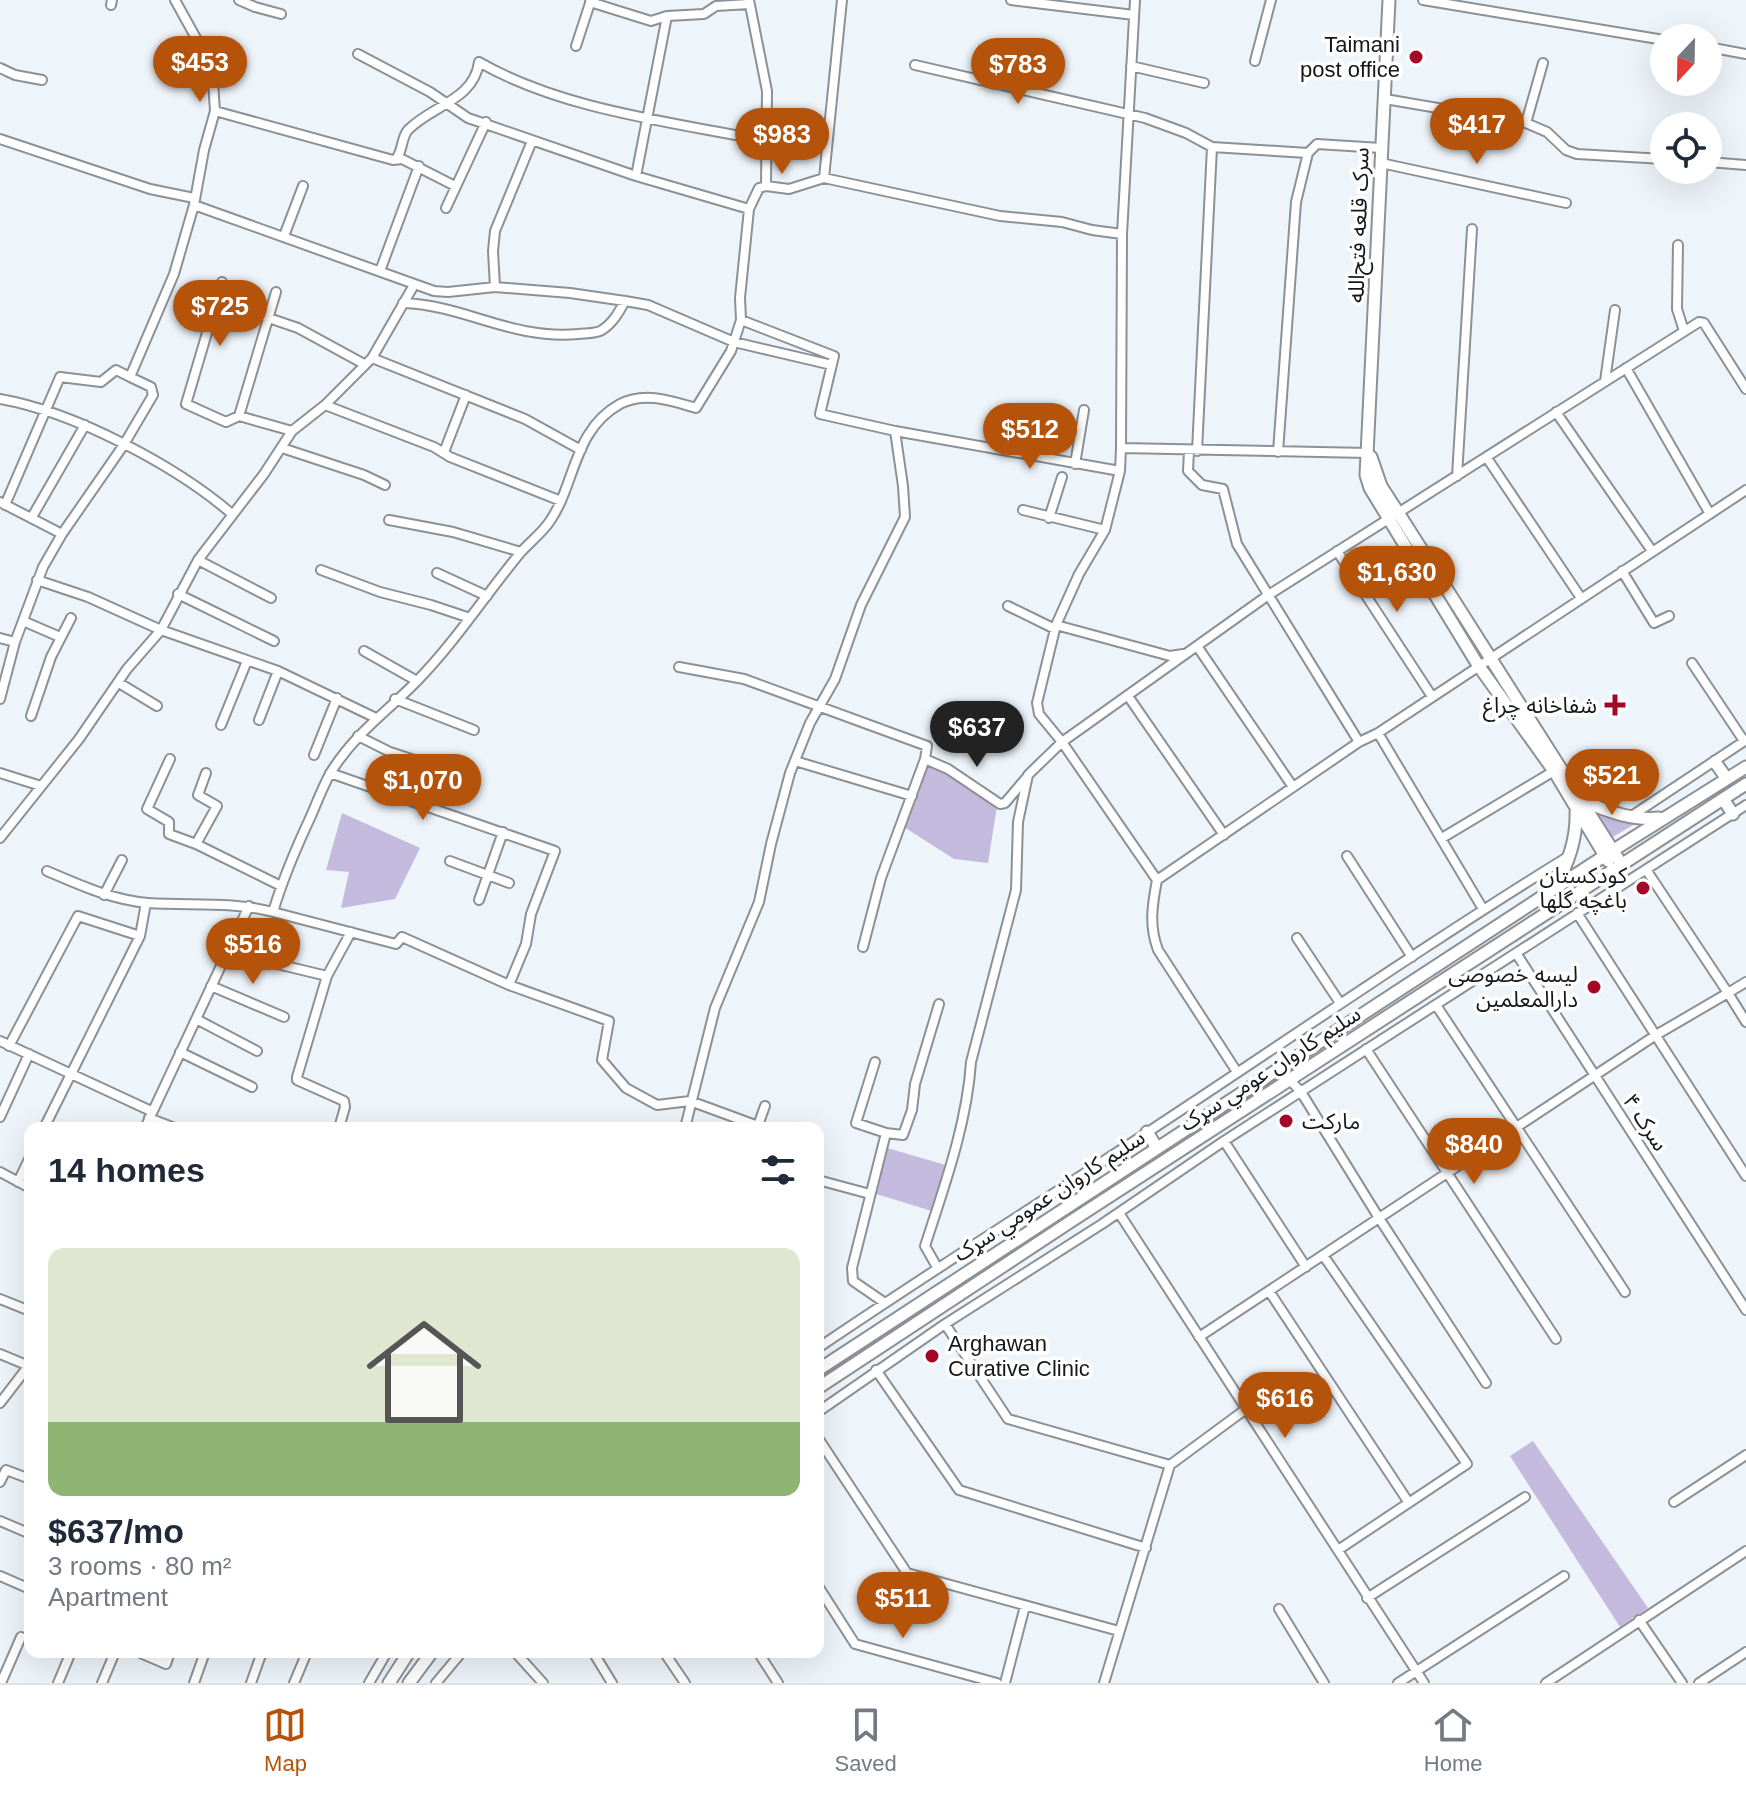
<!DOCTYPE html>
<html lang="en">
<head>
<meta charset="utf-8">
<style>
  :root { --surface:#fff; --page:#f6f6f7; --text:#1f2937; --muted:#747a83; --line:#e0e1e3; --accent:#b45309 }
  body { margin:0; font-family:Arial,"Noto Sans Arabic",sans-serif; background:var(--page); color:var(--text); height:100vh; display:flex; flex-direction:column; font-size:30px; white-space:nowrap }
  * { box-sizing:border-box; margin:0 }
  p { font-size:26px; color:var(--muted) }
  .icon { flex:none; width:44px; height:44px; fill:none; stroke:currentColor; stroke-width:2; stroke-linecap:round; stroke-linejoin:round }
  .map { position:relative; flex:1; overflow:hidden }
  .panel { position:absolute; left:24px; top:1122px; width:800px; height:536px; display:flex; flex-direction:column; background:var(--surface); border-radius:16px; box-shadow:0 8px 32px #0002 }
  .panel>* { flex:none }
  .needle { width:52px; rotate:202deg }
  .tools { position:absolute; left:1650px; top:24px; display:grid; gap:16px }
  .tools a { display:grid; place-items:center; width:72px; height:72px; border-radius:50%; background:var(--surface); box-shadow:0 8px 32px #0002; font-size:40px }
  .price { position:absolute; translate:-50% -68px; padding:0 18px; border-radius:28px; background:var(--accent); color:#fff; font-size:26px; line-height:52px; filter:drop-shadow(0 2px 4px #0008) }
  .price::after { content:''; position:absolute; left:50%; top:48px; width:24px; height:18px; margin-left:-12px; background:inherit; clip-path:polygon(0 0,100% 0,50% 100%) }
  .price.on { background:#222; color:#fff }
  ul { padding:0; list-style:none }
  li { display:grid; align-content:center; gap:16px; height:424px; padding:0 24px }
  li+li { border-top:2px solid var(--line) }
  li span { display:grid; place-items:center; height:248px; border-radius:16px; color:#555 }
  li>.icon { margin-inline-start:auto }
  span .icon { width:144px; height:144px; fill:#fffc; stroke-width:1 }
  li b { font-size:34px }
  h2 { display:flex; justify-content:space-between; align-items:center; height:96px; padding:0 24px; font-size:34px }
  .tabs { display:flex; justify-content:space-around; align-items:center; height:112px; border-top:2px solid var(--line); background:var(--surface); font-size:22px; color:var(--muted) }
  .tabs a { display:grid; justify-items:center; gap:4px }
  .tabs .on { color:var(--accent) }
  .map>svg:first-child { display:block }
</style>
</head>
<body>
<div class="map">
<svg width="1746" height="1683" viewBox="0 0 1746 1683">
  <rect width="100%" height="100%" fill="#eef5fa"/>
  <!-- green -->
  <path fill="#c3badd" d="M924,764L946,774L997,806L988,863L954,859L904,827Z
    M1593,811L1638,822L1613,837Z
    M342,813L420,848L395,899L341,908L349,872L326,870Z
    M887,1148L949,1166L935,1212L873,1193Z
    M1533,1441L1648,1608L1620,1627L1510,1456Z"/>
  <g fill="none" stroke-linecap="round" stroke-linejoin="round">
    <!-- minor casing -->
    <g stroke="#8b9196" stroke-width="12">
      <path id="minor" d="M239,0L255,7L281,14
        M1011,0L1134,15
        M1135,0L1122,234L1121,448L1369,453
        M1423,0L1664,40
        M590,2L651,21L667,16L704,14L716,6L749,4
        M111,5L112,0
        M576,46L591,0
        M1708,47L1746,54
        M358,54L430,92L468,118L636,176L749,209
        M1255,61L1271,0
        M915,65L1145,118L1186,133L1212,147L1308,153
        M1131,66L1204,83
        M0,68L15,75L42,80
        M1385,99L1526,123L1547,132L1566,150L1577,154L1664,159
        M215,111L393,160L402,159L455,186
        M1526,123L1543,63
        M0,139L150,189L194,198
        M396,159C403,151 401,138 408,130C431,106 474,100 479,62C562,110 673,122 766,141
        M1708,162L1746,165
        M1381,163L1566,203
        M636,176L667,16
        M824,178L1000,216L1062,222L1092,230L1122,234
        M766,186L789,189L824,178L842,0
        M194,205L434,291L448,292L495,287L570,293L625,301L648,305L734,342L832,365
        M446,208L486,122
        M284,236L303,186
        M1678,245L1677,309L1684,331
        M380,271L419,166
        M222,282L186,404L226,422L239,416L292,431
        M495,287L493,251L495,231L532,141
        M193,292L298,328L364,364
        M403,303C465,305 511,340 578,334C586,333 596,334 602,330C613,323 619,312 625,301
        M372,358L525,419L581,450
        M1626,368L1710,514
        M1605,381L1615,310
        M0,399C74,412 175,465 232,514
        M325,405L434,447L450,457L561,501
        M1556,412L1652,551
        M239,416L276,292
        M895,431L1120,471L1121,448
        M282,448L364,475L385,485
        M1189,451L1188,471L1202,485L1223,489L1237,544L1359,742
        M1197,451L1212,147
        M444,452L466,395
        M1278,452L1296,202L1308,153L1317,144L1381,148
        M1487,458L1581,598
        M1075,464L1084,410
        M1120,471L1105,530L1079,574L1056,625L1037,703L1039,714L1062,742L1157,880C1152,906 1149,926 1158,950L1237,1072
        M1457,476L1472,229
        M0,502L62,534
        M5,505L60,377L101,382L116,370L130,377
        M1023,510L1105,530
        M32,517L85,425
        M1049,518L1062,477
        M389,520L453,532L521,552
        M1337,551L1431,695
        M198,560L271,598
        M321,570L380,592L431,605L470,618
        M1622,571L1654,623L1669,616
        M437,573L487,596
        M37,580L88,597L161,630L278,671L376,718
        M178,594L274,641
        M1008,606L1055,629
        M23,621L60,637
        M1056,625L1170,656L1183,654
        M0,638L15,642
        M1197,646L1293,787
        M364,651L417,681
        M1692,663L1744,741
        M679,667L744,679L927,746L925,759L881,878L863,947
        M119,683L157,706
        M1128,696L1224,835
        M0,699L15,642L43,567L62,534L123,446L153,395L151,387L130,377L174,274L194,205L204,150L215,111L212,67L175,0
        M395,699L474,730
        M31,716L51,657L71,618
        M259,720L278,671
        M221,725L247,661
        M1378,733L1483,909
        M358,736L390,752L448,771
        M314,755L337,698
        M170,759L147,809L169,822V834L196,844L281,886
        M925,759L948,769L1000,804L1005,803L1027,777
        M795,761L912,796
        M0,773L41,786
        M330,773L555,851L531,914L526,944L509,985
        M1630,817L1746,740
        M0,838L79,739L127,669L161,630L198,560L264,474L292,431L325,405L372,358L414,285
        M1442,838L1554,771
        M196,844L217,806L198,795L206,773
        M1347,856L1412,957
        M450,861L509,883
        M47,871C80,885 112,900 148,903C190,906 232,901 273,912C283,878 296,848 311,816C317,802 323,786 331,772C356,732 387,712 418,680C456,641 486,594 521,552C530,542 542,533 550,521C576,483 573,430 620,404C645,391 672,401 696,408L731,351L741,320L740,298L749,209L759,188L766,186L767,91L749,0
        M1647,871L1728,993L1746,982
        M1157,880L1359,742L1378,733L1746,490
        M104,895L122,860
        M479,900L503,832
        M273,912L396,944L402,937L509,985L609,1021L602,1060L626,1088L657,1105L690,1101L758,1126
        M1577,913L1746,1176
        M1297,938L1340,1003
        M230,944L273,963L327,976
        M1516,953L1746,1310
        M211,986L284,1017
        M1436,1005L1625,1292
        M196,1019L257,1051
        M0,1041L151,1111
        M9,1046L78,916L140,936
        M1366,1049L1556,1339
        M180,1052L252,1087
        M875,1062L856,1123L886,1133
        M1289,1079L1301,1092L1379,1218L1486,1383
        M0,1117L29,1054
        M149,1118L175,1128
        M44,1128L140,936L146,903
        M145,1128L249,906
        M339,1128L345,1107L344,1101L297,1080V1077L327,976L351,932
        M685,1128L715,1008L759,902L771,844L790,773L810,723L835,679L861,605L905,517L903,486L895,431L820,414L834,356L741,320
        M757,1128L765,1106
        M1224,1141L1306,1267
        M0,1172L30,1188
        M818,1180L870,1194
        M18,1182L30,1157
        M1119,1213L1424,1683
        M1323,1255L1467,1464L1338,1550
        M937,1267L925,1246C944,1187 967,1124 971,1062L1016,890L1018,822L1028,775L1062,742L1267,596L1699,322L1704,323L1746,389
        M1269,1291L1409,1503
        M0,1299L30,1311
        M885,1303L853,1281L852,1268L886,1133L903,1135L912,1110L915,1084L939,1004
        M945,1324L1008,1419L1170,1465L1246,1409
        M1199,1337L1656,1035L1728,993L1746,1022
        M818,1348C927,1274 1038,1204 1148,1132C1288,1040 1426,944 1569,856
        M0,1354L29,1366
        M876,1370L959,1490L1146,1548
        M0,1403L30,1364
        M818,1412L945,1324L1102,1224L1224,1141L1746,805
        M818,1438L907,1573L1119,1631
        M0,1482L6,1470L30,1479
        M1674,1502L1746,1455
        M0,1521L26,1532
        M0,1576L30,1589
        M818,1586L855,1644L997,1683
        M1367,1598L1525,1497
        M1279,1609L1324,1683
        M1639,1620L1682,1683
        M138,1652L166,1664L170,1652
        M515,1652L543,1683
        M593,1652L612,1683
        M664,1652L685,1683
        M758,1652L778,1683
        M1,1683L21,1637
        M58,1683L71,1652
        M102,1683L115,1652
        M194,1683L205,1652
        M251,1683L262,1652
        M294,1683L307,1652
        M369,1683L387,1652
        M436,1683L462,1652
        M1005,1683L1025,1606
        M1104,1683L1170,1465
        M1398,1683L1564,1576
        M1546,1683L1746,1551
        M1699,1683L1746,1652"/>
    </g>
    <!-- major casing -->
    <g stroke="#8b9196" stroke-width="15">
      <path id="major" d="M1389,0L1366,475L1370,488L1478,665L1554,771L1608,861
        M1371,457L1381,486L1399,514L1622,865
        M1715,762L1727,779
        M1723,799L1733,814
        M1583,801C1608,811 1632,821 1659,818
        M1555,887C1568,864 1577,838 1576,812
        M1147,1132L1157,1148
        M818,1370L1612,851L1746,767
        M818,1388L1076,1218L1746,784
        M389,1683L409,1652
        M409,1683L432,1652"/>
    </g>
    <!-- minor -->
    <use href="#minor" stroke="#fff" stroke-width="8"/>
    <!-- major -->
    <use href="#major" stroke="#fff" stroke-width="11"/>
  </g>
  <!-- markers -->
  <g fill="#a40826" stroke="#fff" stroke-width="3">
    <circle cx="1416" cy="57" r="8"/>
    <path d="M1611 693h8v8h8v8h-8v8h-8v-8h-8v-8h8z"/>
    <circle cx="1643" cy="888" r="8"/>
    <circle cx="1594" cy="987" r="8"/>
    <circle cx="1286" cy="1121" r="8"/>
    <circle cx="932" cy="1356" r="8"/>
  </g>
  <g text-anchor="middle" stroke-width="7" stroke-linejoin="round" paint-order="stroke">
    <!-- poi labels -->
    <g font-size="22" fill="#151719" stroke="#fff" text-anchor="end">
      <text x="1400" y="52">Taimani<tspan x="1400" dy="25">post office</tspan></text>
      <text x="1597" y="713">شفاخانه چراغ</text>
      <text x="1627" y="883">کودکستان<tspan x="1627" dy="25">باغچه گلها</tspan></text>
      <text x="1578" y="982">لیسه خصوصی<tspan x="1578" dy="25">دارالمعلمین</tspan></text>
      <text x="1302" y="1129" text-anchor="start">مارکت</text>
      <text x="948" y="1351" text-anchor="start">Arghawan<tspan x="948" dy="25">Curative Clinic</tspan></text>
    </g>
    <!-- street labels -->
    <g font-size="22" fill="#151719" stroke="#fff">
      <text transform="translate(1358 225) rotate(-88)" y="8">سرک قلعه فتح‌الله</text>
      <text transform="translate(1270 1068) rotate(-33)" y="8">سلیم کاروان عومي سړک</text>
      <text transform="translate(1646 1122) rotate(57)" y="8">سرک ۴</text>
      <text transform="translate(1049 1195) rotate(-33)" y="8">سلیم کاروان عمومي سړک</text>
    </g>
  </g>
</svg>
<div class="tools">
<a><svg class="needle" viewBox="-14 -14 28 28"><path d="M0-13l5 13h-10z" fill="#e53935"/><path d="M0 13l5-13h-10z" fill="#747a83"/></svg></a>
<a><svg class="icon" aria-label="locate" viewBox="0 0 24 24"><circle cx="12" cy="12" r="6"/><path d="M12 2v4M12 18v4M2 12h4M18 12h4"/></svg></a>
</div>
<b class="price" style="left:200px;top:104px">$453</b>
<b class="price" style="left:1018px;top:106px">$783</b>
<b class="price" style="left:1477px;top:166px">$417</b>
<b class="price" style="left:782px;top:176px">$983</b>
<b class="price" style="left:220px;top:348px">$725</b>
<b class="price" style="left:1030px;top:471px">$512</b>
<b class="price" style="left:1397px;top:614px">$1,630</b>
<b class="price on" style="left:977px;top:769px">$637</b>
<b class="price" style="left:1612px;top:817px">$521</b>
<b class="price" style="left:423px;top:822px">$1,070</b>
<b class="price" style="left:253px;top:986px">$516</b>
<b class="price" style="left:1474px;top:1186px">$840</b>
<b class="price" style="left:1285px;top:1440px">$616</b>
<b class="price" style="left:903px;top:1640px">$511</b>
<section class="panel">
<h2>14 homes<svg class="icon" aria-label="filters" viewBox="0 0 24 24"><path d="M4 7h16M4 17h16"/><circle cx="9" cy="7" r="2"/><circle cx="15" cy="17" r="2"/></svg></h2>
<ul>
<li><span style="background:linear-gradient(#dfe7d0 70%,#8fb573 0)"><svg class="icon" aria-label="home" viewBox="0 0 24 24"><path d="M3 11l9-7 9 7M6 9v11h12V9"/></svg></span><div><b>$637/mo</b><p>3 rooms · 80 m²</p><p>Apartment</p></div></li>
</ul>
</section>
</div>
<nav class="tabs">
<a class="on"><svg class="icon" aria-label="map" viewBox="0 0 24 24"><path d="M3 6l6-2 6 2 6-2v14l-6 2-6-2-6 2zM9 4v14M15 6v14"/></svg>Map</a>
<a><svg class="icon" aria-label="saved" viewBox="0 0 24 24"><path d="M7 4h10v16l-5-4-5 4z"/></svg>Saved</a>
<a><svg class="icon" aria-label="home" viewBox="0 0 24 24"><path d="M3 11l9-7 9 7M6 9v11h12V9"/></svg>Home</a>
</nav>
</body>
</html>
